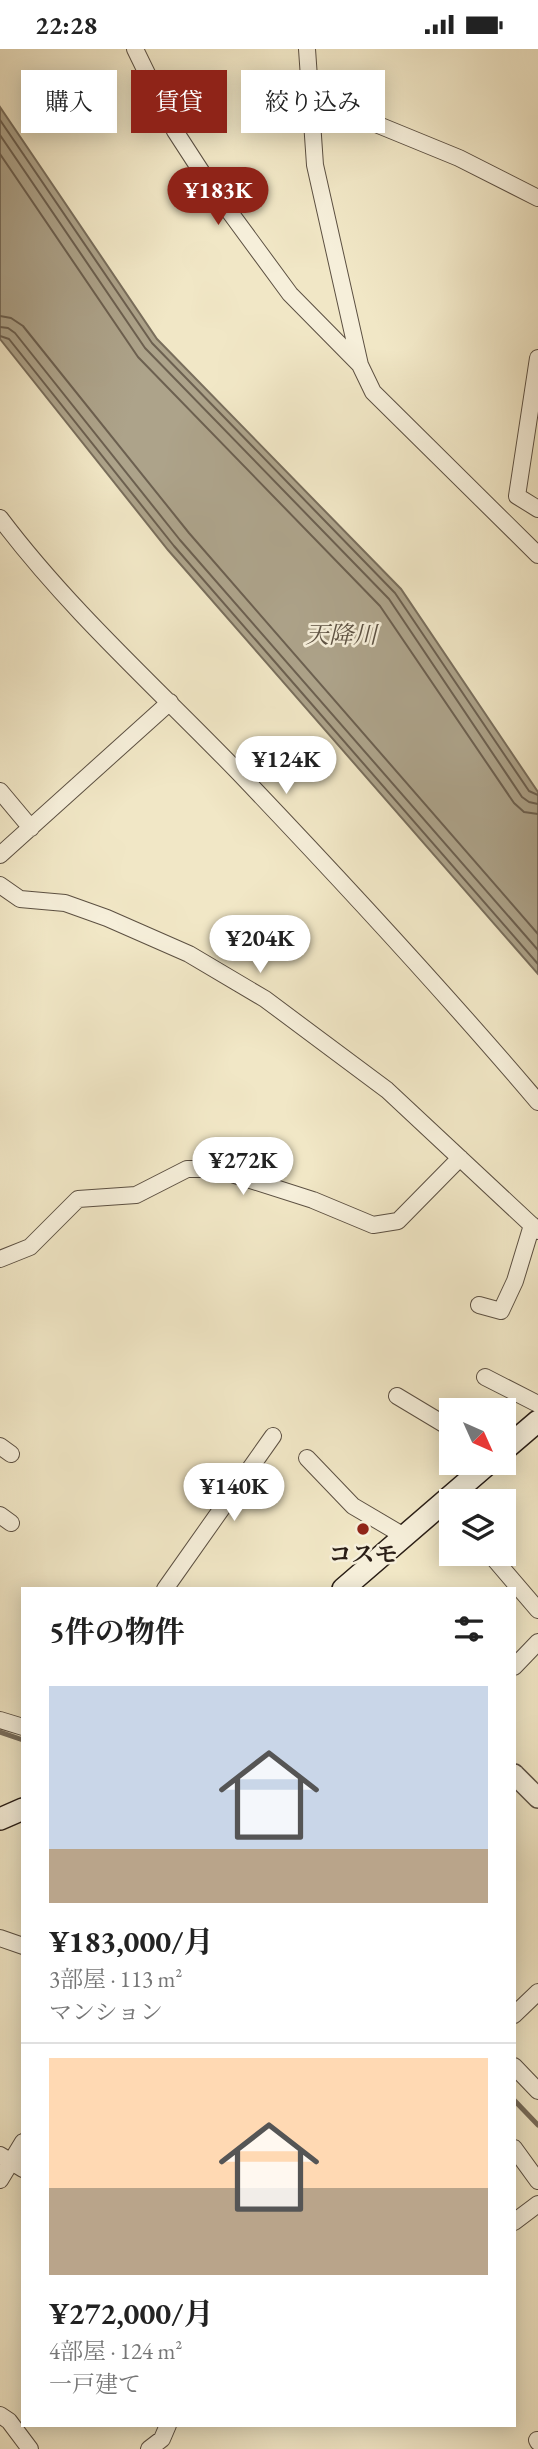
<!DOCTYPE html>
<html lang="ja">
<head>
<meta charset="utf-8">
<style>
  :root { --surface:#fff; --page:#f6f6f6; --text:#222; --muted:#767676; --line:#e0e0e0; --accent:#8f2418 }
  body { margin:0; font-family:"EB Garamond","Noto Serif JP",serif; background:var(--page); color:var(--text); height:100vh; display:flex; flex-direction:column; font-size:26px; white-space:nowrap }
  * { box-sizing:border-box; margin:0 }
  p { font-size:23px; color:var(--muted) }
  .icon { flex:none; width:38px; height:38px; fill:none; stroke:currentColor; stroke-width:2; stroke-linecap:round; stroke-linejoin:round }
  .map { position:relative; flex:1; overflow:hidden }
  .panel { position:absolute; left:21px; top:1538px; width:495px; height:840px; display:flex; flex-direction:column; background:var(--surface); border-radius:0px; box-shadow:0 4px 18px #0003 }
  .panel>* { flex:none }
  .top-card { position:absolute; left:21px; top:21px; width:497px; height:63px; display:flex; gap:14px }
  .needle { width:46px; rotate:135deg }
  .buttons { position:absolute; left:439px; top:1349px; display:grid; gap:14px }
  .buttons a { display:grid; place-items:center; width:77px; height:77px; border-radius:0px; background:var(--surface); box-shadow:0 4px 18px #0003; font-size:35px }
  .price { position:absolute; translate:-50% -60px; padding:0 16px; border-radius:24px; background:#fff; color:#222; font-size:23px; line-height:46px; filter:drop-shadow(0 2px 4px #0008) }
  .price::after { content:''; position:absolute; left:50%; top:42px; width:21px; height:16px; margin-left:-10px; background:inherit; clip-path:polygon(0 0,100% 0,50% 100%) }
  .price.active { background:var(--accent); color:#fff }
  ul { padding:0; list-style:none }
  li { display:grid; align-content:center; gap:14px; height:371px; padding:0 28px }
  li+li { border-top:2px solid var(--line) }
  li span { display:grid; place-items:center; height:217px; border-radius:0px; color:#555 }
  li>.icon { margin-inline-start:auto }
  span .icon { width:126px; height:126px; fill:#fffc; stroke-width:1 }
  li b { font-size:30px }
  h2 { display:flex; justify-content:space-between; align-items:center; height:84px; padding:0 28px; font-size:30px }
  .pill { padding:0 24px; border-radius:0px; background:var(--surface); box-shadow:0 4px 18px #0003; font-size:24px; line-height:63px }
  .pill.active { background:var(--accent); color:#fff }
  .status { display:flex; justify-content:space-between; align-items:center; height:49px; padding:0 35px; background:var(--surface); direction:ltr }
  .status svg { height:19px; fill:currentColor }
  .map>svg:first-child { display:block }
</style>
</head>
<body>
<div class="status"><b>22:28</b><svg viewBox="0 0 49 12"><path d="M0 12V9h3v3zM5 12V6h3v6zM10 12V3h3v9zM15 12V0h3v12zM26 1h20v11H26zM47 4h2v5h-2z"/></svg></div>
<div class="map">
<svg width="538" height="2400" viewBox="0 0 538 2400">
  <rect width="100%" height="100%" fill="#f1e7c6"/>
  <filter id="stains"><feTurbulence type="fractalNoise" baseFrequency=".00286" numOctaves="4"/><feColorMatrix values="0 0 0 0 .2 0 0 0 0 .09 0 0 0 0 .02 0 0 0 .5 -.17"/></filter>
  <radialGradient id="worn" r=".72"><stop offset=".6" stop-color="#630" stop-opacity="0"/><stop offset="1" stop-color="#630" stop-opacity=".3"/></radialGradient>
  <!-- water -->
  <path fill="#ada38a" stroke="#796e5c" stroke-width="2" d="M0,58L157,290L401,540L538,743V925L168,501L0,290Z"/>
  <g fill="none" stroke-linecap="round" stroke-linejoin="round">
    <!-- shore -->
    <path stroke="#6c6050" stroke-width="2" d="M0,71L152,294L395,544L529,742L538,746
      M0,86L145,299L389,550L522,748L529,753L538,755
      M0,105L138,308L380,557L514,754L524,763L538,765
      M0,267L11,269L23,277L189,484L538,885
      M0,278L8,279L15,284L180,491L538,901
      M0,287L9,290L174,497L538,915"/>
    <!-- stream -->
    <path stroke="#796e5c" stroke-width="5" d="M0,1683L23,1691
      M514,2051L538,2076"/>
    <!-- minor casing -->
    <g stroke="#5c5042" stroke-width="18">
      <path id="minor" d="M135,0L175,82L212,139L290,245L359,315
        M307,0L315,116L360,316L373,343L538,506
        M310,48L459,109L538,149
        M538,309L517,447L538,460
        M0,469C70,562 158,640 239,724C341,831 442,940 538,1053
        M0,742L31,779
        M0,806L170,653
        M0,836L20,850L65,854L107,869L189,905L265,950L387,1041L538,1182
        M0,1210L30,1198L78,1150L136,1146L187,1120H216L313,1151L373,1176L398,1172L460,1109
        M479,1256L501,1262L515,1232L532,1176
        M485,1328L538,1355
        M397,1347L452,1380
        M0,1397L11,1405
        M307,1409L353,1457L404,1487
        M0,1466L11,1474
        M490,1505L538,1561
        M165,1540L273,1387
        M514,1618L538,1593
        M0,1671L23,1678
        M0,1889L23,1897
        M514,1966L538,1943
        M514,2017L538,2042
        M514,2099L538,2132
        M0,2106L23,2120
        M0,2131L23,2093
        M514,2173L538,2155
        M0,2366L9,2372L30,2400
        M537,2391L538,2393
        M149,2400L162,2390L168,2376"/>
    </g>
    <!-- tertiary casing -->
    <g stroke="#5c5042" stroke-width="22">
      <path id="tertiary" d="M514,1725L538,1749"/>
    </g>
    <!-- secondary casing -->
    <g stroke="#2a1e16" stroke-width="24">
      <path id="secondary" d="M504,1401L538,1372
        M343,1540L489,1414
        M0,1770L23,1760"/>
    </g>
    <!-- minor -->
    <use href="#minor" stroke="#f6efda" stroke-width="16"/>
    <!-- tertiary -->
    <use href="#tertiary" stroke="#f6efda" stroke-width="19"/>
    <!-- secondary -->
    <use href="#secondary" stroke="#f6efda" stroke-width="21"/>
  </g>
  <!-- markers -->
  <circle fill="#8f2418" stroke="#f6efda" stroke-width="2.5" cx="363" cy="1480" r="7"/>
  <g text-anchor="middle" stroke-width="5" stroke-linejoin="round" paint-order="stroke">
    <!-- poi labels -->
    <g font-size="23" font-weight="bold" fill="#2a1e16" stroke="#f6efda">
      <text x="363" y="1513">コスモ</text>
    </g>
    <!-- water labels -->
    <g font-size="24" font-style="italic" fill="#5e5344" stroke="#f6efda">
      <text x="341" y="594">天降川</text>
    </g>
  </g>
  <rect width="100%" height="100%" filter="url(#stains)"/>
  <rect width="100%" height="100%" fill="url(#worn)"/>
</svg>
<div class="buttons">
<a><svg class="needle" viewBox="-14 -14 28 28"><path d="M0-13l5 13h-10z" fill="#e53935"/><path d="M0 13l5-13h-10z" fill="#767676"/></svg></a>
<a><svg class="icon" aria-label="layers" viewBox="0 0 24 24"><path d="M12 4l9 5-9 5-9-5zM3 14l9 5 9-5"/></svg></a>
</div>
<b class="price active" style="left:218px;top:178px">¥183K</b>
<b class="price" style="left:286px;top:747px">¥124K</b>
<b class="price" style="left:260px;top:926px">¥204K</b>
<b class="price" style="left:243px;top:1148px">¥272K</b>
<b class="price" style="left:234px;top:1474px">¥140K</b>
<div class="top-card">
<a class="pill">購入</a>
<a class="pill active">賃貸</a>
<a class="pill">絞り込み</a>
</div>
<section class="panel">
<h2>5件の物件<svg class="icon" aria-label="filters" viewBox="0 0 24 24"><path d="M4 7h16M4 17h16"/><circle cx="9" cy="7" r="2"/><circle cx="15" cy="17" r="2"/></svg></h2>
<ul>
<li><span style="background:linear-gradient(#c9d6e8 75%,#b9a48a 0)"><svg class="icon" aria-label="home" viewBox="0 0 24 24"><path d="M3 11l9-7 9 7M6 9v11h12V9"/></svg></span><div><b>¥183,000/月</b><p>3部屋 · 113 m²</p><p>マンション</p></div></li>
<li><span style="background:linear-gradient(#ffd9b3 60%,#b9a48a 0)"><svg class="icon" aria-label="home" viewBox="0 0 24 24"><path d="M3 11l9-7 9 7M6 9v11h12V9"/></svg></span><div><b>¥272,000/月</b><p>4部屋 · 124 m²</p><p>一戸建て</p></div></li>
</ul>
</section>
</div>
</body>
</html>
